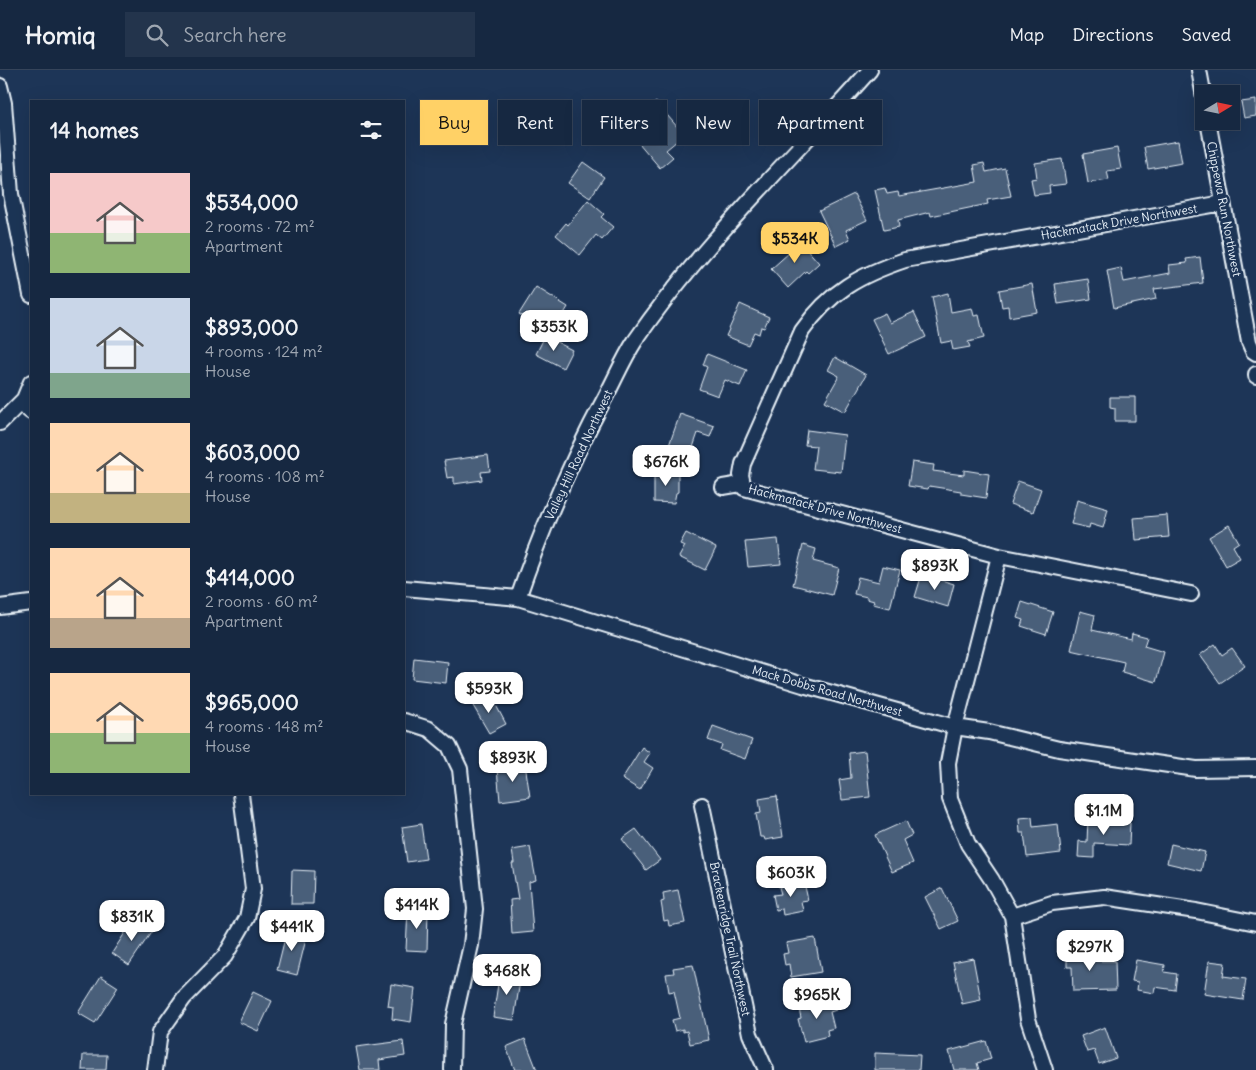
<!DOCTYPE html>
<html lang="en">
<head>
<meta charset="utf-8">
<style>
  :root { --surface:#162841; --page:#23344c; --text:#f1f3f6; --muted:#9ea6b1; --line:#35445a; --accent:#ffd166 }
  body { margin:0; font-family:Delius,sans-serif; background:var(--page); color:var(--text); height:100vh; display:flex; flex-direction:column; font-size:19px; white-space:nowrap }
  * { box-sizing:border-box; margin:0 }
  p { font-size:16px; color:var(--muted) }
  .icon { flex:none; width:28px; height:28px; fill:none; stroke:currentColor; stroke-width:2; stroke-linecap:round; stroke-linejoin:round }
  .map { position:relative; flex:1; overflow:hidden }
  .side { position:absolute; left:30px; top:30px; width:375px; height:695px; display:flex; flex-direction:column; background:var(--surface); border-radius:0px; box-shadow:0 5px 20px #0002,0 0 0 1px var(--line) }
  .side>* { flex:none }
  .top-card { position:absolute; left:420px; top:30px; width:475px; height:45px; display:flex; gap:10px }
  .needle { width:32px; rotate:80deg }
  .controls { position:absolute; left:1195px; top:15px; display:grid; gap:10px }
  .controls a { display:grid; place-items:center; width:45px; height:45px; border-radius:0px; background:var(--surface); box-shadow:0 5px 20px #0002,0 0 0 1px var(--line); font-size:25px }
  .price { position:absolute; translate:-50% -42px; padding:0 11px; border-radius:10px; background:#fff; color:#222; font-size:16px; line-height:32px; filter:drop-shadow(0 1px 2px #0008) }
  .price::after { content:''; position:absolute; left:50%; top:30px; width:15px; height:11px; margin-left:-8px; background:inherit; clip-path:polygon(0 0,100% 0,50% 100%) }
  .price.on { background:var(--accent); color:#111 }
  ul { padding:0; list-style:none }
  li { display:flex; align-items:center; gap:15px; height:125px; padding:0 20px }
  li span { display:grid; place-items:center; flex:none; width:140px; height:100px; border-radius:0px; color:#555 }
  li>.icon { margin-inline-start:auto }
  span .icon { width:60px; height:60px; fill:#fffc; stroke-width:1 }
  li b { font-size:21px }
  h2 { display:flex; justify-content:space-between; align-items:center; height:60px; padding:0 20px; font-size:21px }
  .tag { padding:0 18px; border-radius:0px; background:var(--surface); box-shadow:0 5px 20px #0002,0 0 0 1px var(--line); font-size:18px; line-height:45px }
  .tag.on { background:var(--accent); color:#111 }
  header { display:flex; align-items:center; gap:30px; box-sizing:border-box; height:70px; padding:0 25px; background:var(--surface); border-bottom:1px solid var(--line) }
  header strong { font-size:24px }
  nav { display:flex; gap:28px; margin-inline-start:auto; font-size:18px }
  .search { width:350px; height:45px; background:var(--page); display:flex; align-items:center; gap:12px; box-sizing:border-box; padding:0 18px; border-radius:0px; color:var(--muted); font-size:19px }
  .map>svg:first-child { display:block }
</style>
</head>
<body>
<header>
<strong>Homiq</strong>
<div class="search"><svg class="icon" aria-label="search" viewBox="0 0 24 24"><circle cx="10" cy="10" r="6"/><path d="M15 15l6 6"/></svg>Search here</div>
<nav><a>Map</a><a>Directions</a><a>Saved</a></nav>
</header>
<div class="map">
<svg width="1256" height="1000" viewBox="0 0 1256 1000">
  <rect width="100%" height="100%" fill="#1d3557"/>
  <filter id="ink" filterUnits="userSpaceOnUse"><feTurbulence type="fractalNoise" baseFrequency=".02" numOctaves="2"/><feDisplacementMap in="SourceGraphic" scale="10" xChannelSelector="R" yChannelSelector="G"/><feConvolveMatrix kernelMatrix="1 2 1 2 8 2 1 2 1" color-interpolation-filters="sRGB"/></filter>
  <g filter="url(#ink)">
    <!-- building -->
    <path fill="#495e7a" stroke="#e8f1f8" d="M1256,30V46L1244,48L1241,32Z
      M656,32L684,65L666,80L673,87L660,98L633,66L652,50L645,41Z
      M1178,71L1182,93L1148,99L1144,77Z
      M1117,78L1121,99L1107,101L1109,110L1088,113L1083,84Z
      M1062,89L1066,114L1049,116L1050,123L1034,125L1031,109L1037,108L1035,93Z
      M583,92L604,107L590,128L568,113Z
      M984,93L986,102L1005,98L1011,126L987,130L988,134L964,139L931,146L930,142L898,150L899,157L884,160L875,120L885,118L887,124L898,122L899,126L977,112L974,95Z
      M854,124L867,150L846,160L850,169L836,176L819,141Z
      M588,130L604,144L601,147L613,157L602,170L596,165L580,185L556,165L566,153L568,155Z
      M798,169L819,193L808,203L806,201L788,218L771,199L790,182L787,179Z
      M1200,187L1203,213L1154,219L1156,229L1114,238L1107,201L1121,198L1124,212L1170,203L1169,195L1187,193L1186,189Z
      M1088,209L1091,229L1058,234L1055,214Z
      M1032,214L1037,242L1009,247L1008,236L1002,237L999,220Z
      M536,217L568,237L551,265L519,244Z
      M948,223L951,242L972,238L974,246L979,245L984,268L968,272L970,277L953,280L951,271L941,273L932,227Z
      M740,234L769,247L764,258L761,257L759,264L754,262L748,275L726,266Z
      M914,242L926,267L889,284L872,249L885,243L890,253Z
      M545,266L572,280L563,298L536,284Z
      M707,284L747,300L740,316L725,310L718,326L699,319L707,297L703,295Z
      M835,287L866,305L845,342L825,331L839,306L828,300Z
      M1110,327H1135V351H1115V338L1110,337Z
      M680,344L714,356L710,367L698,363L689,389L667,381Z
      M807,360L845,365L841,402L813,399L816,376L805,375Z
      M488,385L490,401L481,402L482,410L454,414V407L447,408L444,391Z
      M912,392L934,395L933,401L964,405V400L989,404L986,428L961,424V421L929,416L928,419L908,416Z
      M654,402H678V422L676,423L674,433L654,432Z
      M1018,411L1041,419L1033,442L1010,434Z
      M1077,430L1108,439L1103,458L1090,454L1089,458L1071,454Z
      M1167,445L1169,467L1136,470L1134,448Z
      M1229,455L1239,472L1233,476L1240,488L1226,496L1209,467Z
      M686,463L716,478L705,500L679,487L685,476L680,474Z
      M778,469L781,494L748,497L745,472Z
      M803,475L816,479L813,491L839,498L832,525L793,515Z
      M883,496L900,500L890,538L873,534L874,531L867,529V527L854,524L858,507L879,512Z
      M922,504L954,514L948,537L915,527Z
      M1022,532L1053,542L1046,564L1021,556L1023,550L1017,548Z
      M1080,541L1095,545L1092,560L1131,569L1132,563L1147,567L1144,576L1164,582L1156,612L1122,602L1124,592L1071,580Z
      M1215,574L1222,585L1232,578L1245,596L1220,613L1200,585Z
      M414,588L448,592L446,613L412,609Z
      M490,624L506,654L489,663L472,634Z
      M713,656L752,670L745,689L720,680L722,675L708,670Z
      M642,677L650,683L644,692L653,698L640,720L622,709Z
      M865,681L870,727L842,730L839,710L851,708L849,683Z
      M525,694L530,727L500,731L497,699Z
      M777,726L783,767L765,770L764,767H760L756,744L761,743L759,729Z
      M1032,747L1033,757L1058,754L1061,783L1027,787L1024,763H1020L1019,748Z
      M1088,748L1104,749L1103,752L1130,753L1129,775L1094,773V788L1078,787L1079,771L1087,772Z
      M906,751L912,765L903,770L913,793L892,802L875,765Z
      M421,754L426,789L407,792L402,757Z
      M636,759L660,790L646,800L622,769Z
      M1171,774L1205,782L1201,801L1167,793Z
      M530,777L536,810L529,812L533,862L512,864L510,830L518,829L512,793H514L512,780Z
      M292,800L314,801L313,834H291Z
      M804,812L808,830L801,831L803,841L783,845L782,839L776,840L773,825L781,824L779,817Z
      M942,818L958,851L941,859L925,827Z
      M678,820L685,853L669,856L668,850L664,851L661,832L664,831L663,823Z
      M408,839L428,840L427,881L406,880Z
      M134,849L152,861L129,895L112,883Z
      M287,860L307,865L297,905L277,900Z
      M815,868L821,902L791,907L789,894L785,895L783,884L788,883L786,873Z
      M1067,875H1083L1084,891H1115L1116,920L1073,921L1072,897H1067Z
      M973,888L981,930L962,934L953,892Z
      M1136,890L1165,895L1164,902L1177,904L1175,920L1155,917L1154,923L1137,920L1138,912L1132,911Z
      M1209,891L1225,893L1223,906L1246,909L1243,930L1204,924Z
      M693,895L709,970L690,974L687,961L683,962V959L675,961L672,950L680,948L674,921L669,922L666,904L674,903L673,898Z
      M500,901L521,904L514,950L493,947Z
      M101,906L118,917L95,953L78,943Z
      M391,914L415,918L411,952L392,949L393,937L388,936Z
      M253,922L272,931L258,961L239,952Z
      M834,929L836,940L830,942L834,958L827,960L828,966L804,972L798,949L801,948L799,938Z
      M1105,957L1116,988L1099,994L1094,980L1087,982L1081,966Z
      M525,969L537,1000H515L506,977Z
      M403,971L405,986L379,990L380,1000H360L356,977Z
      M986,971L991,989L977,993L979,1000H954L949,981Z
      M875,983L920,985L919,1000H875Z
      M83,985H107L106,1000H82Z"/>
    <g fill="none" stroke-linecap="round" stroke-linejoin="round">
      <!-- minor casing -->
      <g stroke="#e8f1f8" stroke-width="18">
        <path id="minor" d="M1199,0L1204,27
          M0,16L4,33L11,124L31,225
          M1208,51L1249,272L1253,281L1256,283
          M1256,306V304
          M20,333L31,342
          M0,353L24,329L31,312
          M723,417L741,414
          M999,486L955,657L948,693L950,729L968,774L992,810L1012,846L1028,949L1045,1000
          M404,518L518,528L803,615L955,657L989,662L1059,679L1196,699L1256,698
          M1191,524L999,486L744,418L741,405L743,394L802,261C830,221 860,205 905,190L1223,133
          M518,528C542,458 572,389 607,324C616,307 624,288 635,271C703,172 791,90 870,0
          M0,537L31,533
          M404,651L429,659L449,676L460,699L475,839L471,875L453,954L452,1000
          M702,735L750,964L766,1000
          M1012,846L1052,833L1104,827L1196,841L1256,853
          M155,1000L160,962L184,928L225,886L247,848L253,819L241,724"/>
      </g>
      <!-- minor -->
      <use href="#minor" stroke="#1d3557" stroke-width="14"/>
    </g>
  </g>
  <g text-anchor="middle" stroke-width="5" stroke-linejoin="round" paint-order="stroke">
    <!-- street labels -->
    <g font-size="12" fill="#e8f1f8" stroke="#1d3557">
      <text transform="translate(1224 139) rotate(79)" y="4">Chippewa Run Northwest</text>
      <text transform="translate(1119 152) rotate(-10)" y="4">Hackmatack Drive Northwest</text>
      <text transform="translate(579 385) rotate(-65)" y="4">Valley Hill Road Northwest</text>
      <text transform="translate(825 439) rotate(15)" y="4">Hackmatack Drive Northwest</text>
      <text transform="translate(827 621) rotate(16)" y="4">Mack Dobbs Road Northwest</text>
      <text transform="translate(730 869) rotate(78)" y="4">Brackenridge Trail Northwest</text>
    </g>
  </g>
</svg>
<div class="controls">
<a><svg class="needle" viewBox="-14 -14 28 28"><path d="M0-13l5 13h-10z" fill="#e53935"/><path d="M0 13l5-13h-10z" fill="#9ea6b1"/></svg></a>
</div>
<b class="price on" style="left:795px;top:194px">$534K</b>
<b class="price" style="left:554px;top:282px">$353K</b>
<b class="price" style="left:666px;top:417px">$676K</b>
<b class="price" style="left:935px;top:521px">$893K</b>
<b class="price" style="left:489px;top:644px">$593K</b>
<b class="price" style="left:513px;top:713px">$893K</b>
<b class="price" style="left:1104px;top:766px">$1.1M</b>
<b class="price" style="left:791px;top:828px">$603K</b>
<b class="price" style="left:417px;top:860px">$414K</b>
<b class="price" style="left:132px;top:872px">$831K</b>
<b class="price" style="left:292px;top:882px">$441K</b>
<b class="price" style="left:1090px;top:902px">$297K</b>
<b class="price" style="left:507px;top:926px">$468K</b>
<b class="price" style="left:817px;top:950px">$965K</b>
<div class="top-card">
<a class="tag on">Buy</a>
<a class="tag">Rent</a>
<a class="tag">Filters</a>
<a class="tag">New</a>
<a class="tag">Apartment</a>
</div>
<section class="side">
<h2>14 homes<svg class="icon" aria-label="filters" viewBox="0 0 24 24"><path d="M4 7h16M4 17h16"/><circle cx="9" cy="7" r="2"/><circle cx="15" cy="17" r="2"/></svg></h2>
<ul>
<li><span style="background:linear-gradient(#f6c9c9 60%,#8fb573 0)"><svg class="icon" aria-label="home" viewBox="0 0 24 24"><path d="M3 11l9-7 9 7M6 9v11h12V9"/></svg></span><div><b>$534,000</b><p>2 rooms · 72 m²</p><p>Apartment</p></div></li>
<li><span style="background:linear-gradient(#c9d6e8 75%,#7fa58c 0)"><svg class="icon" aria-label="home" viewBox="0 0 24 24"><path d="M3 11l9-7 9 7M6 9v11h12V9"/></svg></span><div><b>$893,000</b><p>4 rooms · 124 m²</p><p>House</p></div></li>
<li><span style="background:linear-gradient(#ffd9b3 70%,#c2b280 0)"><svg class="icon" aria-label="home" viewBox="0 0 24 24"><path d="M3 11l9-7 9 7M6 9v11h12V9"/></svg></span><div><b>$603,000</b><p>4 rooms · 108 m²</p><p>House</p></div></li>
<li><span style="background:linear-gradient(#ffd9b3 70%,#b9a48a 0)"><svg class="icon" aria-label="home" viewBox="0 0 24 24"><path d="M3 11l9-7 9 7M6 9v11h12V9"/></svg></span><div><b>$414,000</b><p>2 rooms · 60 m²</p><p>Apartment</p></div></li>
<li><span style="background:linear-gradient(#ffd9b3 60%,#8fb573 0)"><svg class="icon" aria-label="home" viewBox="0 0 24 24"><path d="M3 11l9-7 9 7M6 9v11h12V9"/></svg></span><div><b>$965,000</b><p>4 rooms · 148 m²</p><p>House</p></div></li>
</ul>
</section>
</div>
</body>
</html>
